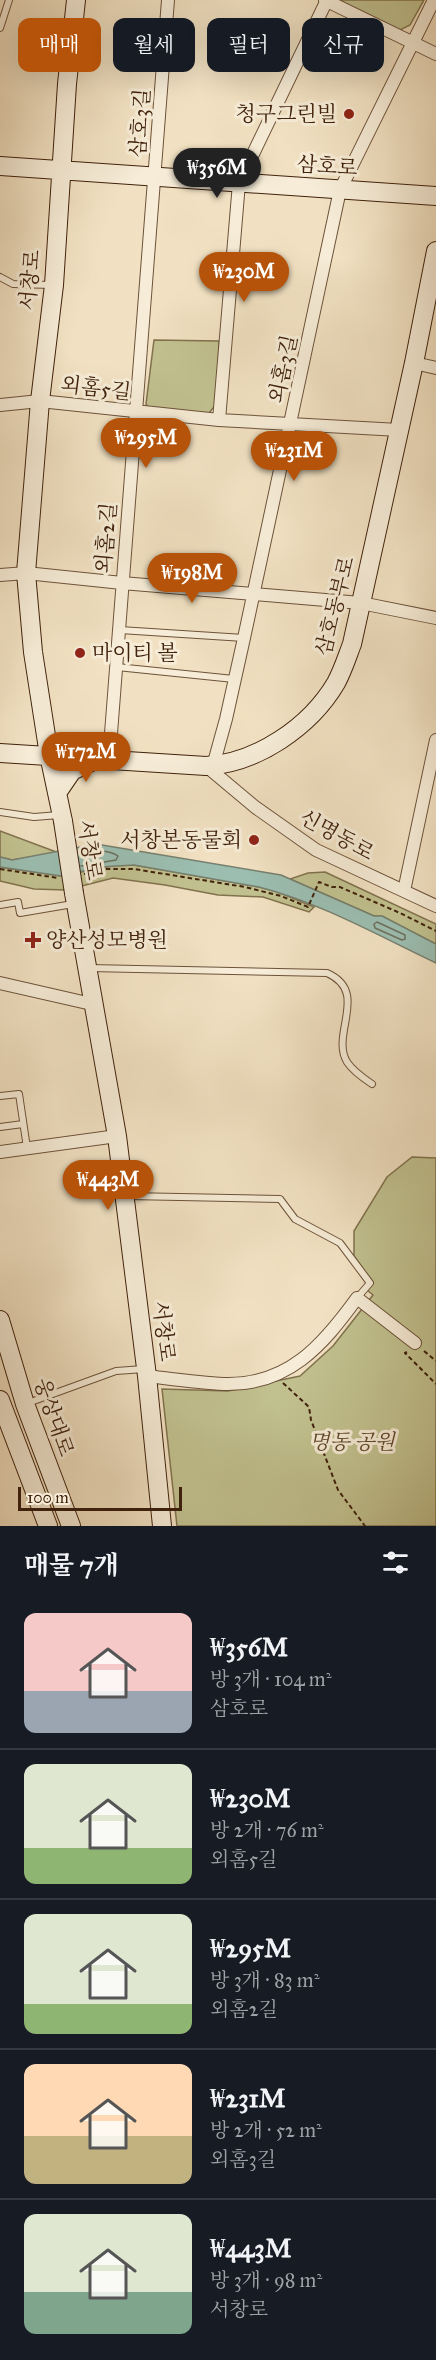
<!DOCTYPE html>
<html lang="ko">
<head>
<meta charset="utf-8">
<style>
  :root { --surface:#171b24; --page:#242831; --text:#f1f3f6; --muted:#9ea1a6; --line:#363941; --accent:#b45309 }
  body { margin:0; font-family:"IM FELL Great Primer","Noto Serif KR",serif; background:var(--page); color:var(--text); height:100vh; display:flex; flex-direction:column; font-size:22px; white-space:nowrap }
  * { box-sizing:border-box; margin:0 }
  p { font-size:20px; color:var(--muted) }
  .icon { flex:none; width:33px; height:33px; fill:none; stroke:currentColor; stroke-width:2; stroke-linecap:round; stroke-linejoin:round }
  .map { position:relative; height:1526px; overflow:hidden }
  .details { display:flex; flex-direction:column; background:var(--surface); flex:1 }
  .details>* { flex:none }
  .guide { position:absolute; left:18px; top:18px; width:400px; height:54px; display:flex; gap:12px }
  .scale { position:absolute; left:18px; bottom:15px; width:164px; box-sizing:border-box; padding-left:6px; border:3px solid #41220c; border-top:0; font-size:16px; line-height:21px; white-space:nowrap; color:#41220c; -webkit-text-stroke:4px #f6ecd7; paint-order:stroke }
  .price { position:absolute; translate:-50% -51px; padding:0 14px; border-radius:21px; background:var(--accent); color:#fff; font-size:20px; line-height:39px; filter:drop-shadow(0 2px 3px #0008) }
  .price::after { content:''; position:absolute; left:50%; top:36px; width:18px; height:14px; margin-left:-9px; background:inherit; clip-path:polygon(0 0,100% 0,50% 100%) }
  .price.selected { background:#222; color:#fff }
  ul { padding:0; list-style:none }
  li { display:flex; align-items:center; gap:18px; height:150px; padding:0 24px }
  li+li { border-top:2px solid var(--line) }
  li span { display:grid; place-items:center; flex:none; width:168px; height:120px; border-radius:12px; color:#555 }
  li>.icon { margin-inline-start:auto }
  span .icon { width:72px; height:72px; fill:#fffc; stroke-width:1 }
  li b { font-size:26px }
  h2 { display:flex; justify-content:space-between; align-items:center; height:72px; padding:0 24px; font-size:26px }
  .tag { padding:0 21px; border-radius:12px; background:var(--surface); box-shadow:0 6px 24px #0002; font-size:21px; line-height:54px }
  .tag.selected { background:var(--accent); color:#fff }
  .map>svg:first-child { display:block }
</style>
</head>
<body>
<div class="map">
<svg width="436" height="1526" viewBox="0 0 436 1526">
  <rect width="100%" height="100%" fill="#f1e1c2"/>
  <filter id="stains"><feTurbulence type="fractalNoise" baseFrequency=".00333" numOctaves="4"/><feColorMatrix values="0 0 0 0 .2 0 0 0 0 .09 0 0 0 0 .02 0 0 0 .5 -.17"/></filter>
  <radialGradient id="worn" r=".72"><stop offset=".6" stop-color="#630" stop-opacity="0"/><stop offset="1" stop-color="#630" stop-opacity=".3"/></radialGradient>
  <!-- green -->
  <path fill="#c1c18f" stroke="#81724e" stroke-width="1.5" d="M338,0H424L410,25L400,30Z
    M154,340L219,341L217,403L209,413L149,409L146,404Z
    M0,831L59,853L12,860L0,857Z
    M117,865H134L259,887L278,892L314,907L309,912L263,897L218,895L165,885L113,878L66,890L34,889L0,881V867L61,876Z
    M325,872L436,924V944L382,916H374L290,879L308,873Z
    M412,1157L436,1158V1526H177L162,1389L228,1391L300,1376L333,1346L373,1295L367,1290L373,1283L354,1256V1231L387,1177Z"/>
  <!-- water -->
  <path fill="#9bbeb1" stroke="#77806f" stroke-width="1.5" d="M96,844L281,875L374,916H382L436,944V963C379,936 321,903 259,887L134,865L101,867L61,876L0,867V857L12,860Z"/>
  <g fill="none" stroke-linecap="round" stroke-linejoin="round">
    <!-- shore -->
    <path stroke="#6e705e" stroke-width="1.5" d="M79,854C91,852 107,848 118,856L116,860L81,866
      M377,922L405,935V939L402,940L375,928L374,924Z"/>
    <!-- lane casing -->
    <g stroke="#6d523a" stroke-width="8">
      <path id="lane" d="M0,28L9,0
        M0,277L13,284L53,285
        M120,630L244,638
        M117,667L234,679
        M0,812L34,817L59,815
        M0,905L18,902L20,913L73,904
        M89,968L327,973C370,992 330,1034 347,1062C353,1071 363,1078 372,1084
        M0,1096L19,1094L27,1148
        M0,1127L23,1124
        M128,1196L280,1199L295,1219L340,1243L370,1283L357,1298
        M28,1403L116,1371L144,1369"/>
    </g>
    <!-- street casing -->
    <g stroke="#6d523a" stroke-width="14">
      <path id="street" d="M325,0L436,54
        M414,363L436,368
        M0,405L40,401L219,420L399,430
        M219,420L239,183L327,0
        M0,575L26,573L122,583L361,603L436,618
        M109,759L168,0
        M206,766L255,807L316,850L436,906
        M213,766L226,719L244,638L340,190L434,0
        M404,891L436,740
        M0,983L96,1005
        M0,1152L117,1136
        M147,1376C172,1379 199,1383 224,1384C288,1386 323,1345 357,1298L415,1343"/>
    </g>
    <!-- secondary casing -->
    <g stroke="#41220c" stroke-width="20">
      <path id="secondary" d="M0,166L436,196
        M0,753L206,766C257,763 310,727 336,683C343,670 347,657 352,644L414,363L436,251
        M57,793L72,771L95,760
        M63,821L49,755L33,652L26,573L40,401L54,285L67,84L76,0
        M74,893L117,1136L147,1376L162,1526
        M0,1320L25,1404L71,1526
        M0,1400L48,1526"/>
    </g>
    <!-- path -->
    <path stroke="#41220c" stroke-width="2" stroke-dasharray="4.5 3" stroke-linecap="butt" d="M0,869L58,878
      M84,874L103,869H134L245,887L281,896L308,907L319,882L332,887H340L400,913L436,931
      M424,1351L436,1361
      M407,1352L405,1353L436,1384
      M283,1383L309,1407L311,1420L338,1490L365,1526"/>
    <!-- lane -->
    <use href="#lane" stroke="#f6ecd7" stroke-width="6"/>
    <!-- street -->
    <use href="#street" stroke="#f6ecd7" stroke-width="12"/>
    <!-- secondary -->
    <use href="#secondary" stroke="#f6ecd7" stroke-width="18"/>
    <!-- secondary-bridge casing -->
    <g stroke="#41220c" stroke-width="20" stroke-linecap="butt">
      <path id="secondary-bridge" d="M63,821L74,893"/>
    </g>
    <!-- secondary-bridge -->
    <use href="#secondary-bridge" stroke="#f6ecd7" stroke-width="18"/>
  </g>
  <!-- markers -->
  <g fill="#8f2418" stroke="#f6ecd7" stroke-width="2">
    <circle cx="349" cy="114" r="6"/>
    <circle cx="80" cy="653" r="6"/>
    <circle cx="254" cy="840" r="6"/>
    <path d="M30 931h6v6h6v6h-6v6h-6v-6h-6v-6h6z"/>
  </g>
  <g text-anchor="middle" stroke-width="6" stroke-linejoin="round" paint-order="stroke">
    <!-- poi labels -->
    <g font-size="21" fill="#41220c" stroke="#f6ecd7" text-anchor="end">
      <text x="337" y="121">청구그린빌</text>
      <text x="92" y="660" text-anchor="start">마이티 볼</text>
      <text x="242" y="847">서창본동물회</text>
      <text x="46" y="947" text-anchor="start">양산성모병원</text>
    </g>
    <!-- street labels -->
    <g font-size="21" fill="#41220c" stroke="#f6ecd7">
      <text transform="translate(140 123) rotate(-86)" y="7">삼호3길</text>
      <text transform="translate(327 166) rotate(4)" y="7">삼호로</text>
      <text transform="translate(30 280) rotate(-85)" y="7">서창로</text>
      <text transform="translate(283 369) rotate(-78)" y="7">외홈3길</text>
      <text transform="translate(96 388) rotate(7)" y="7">외홈5길</text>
      <text transform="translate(106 538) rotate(-85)" y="7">외홈2길</text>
      <text transform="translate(335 606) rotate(-76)" y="7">삼호동부로</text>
      <text transform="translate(337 835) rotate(29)" y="7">신명동로</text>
      <text transform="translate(90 850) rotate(81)" y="7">서창로</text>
      <text transform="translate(164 1331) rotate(83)" y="7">서창로</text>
      <text transform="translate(54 1417) rotate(71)" y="7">웅상대로</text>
    </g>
    <!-- park labels -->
    <g font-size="21" font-style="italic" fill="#614a2d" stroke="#f6ecd7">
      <text x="352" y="1449">명동 공원</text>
    </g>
  </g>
  <rect width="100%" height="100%" filter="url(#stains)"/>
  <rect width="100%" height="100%" fill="url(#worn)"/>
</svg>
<div class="scale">100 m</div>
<b class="price selected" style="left:217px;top:199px">₩356M</b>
<b class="price" style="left:244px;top:303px">₩230M</b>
<b class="price" style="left:146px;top:469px">₩295M</b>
<b class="price" style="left:294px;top:482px">₩231M</b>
<b class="price" style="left:192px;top:604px">₩198M</b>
<b class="price" style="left:86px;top:783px">₩172M</b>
<b class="price" style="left:108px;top:1211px">₩443M</b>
<div class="guide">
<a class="tag selected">매매</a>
<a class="tag">월세</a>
<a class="tag">필터</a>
<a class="tag">신규</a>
</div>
</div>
<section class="details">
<h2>매물 7개<svg class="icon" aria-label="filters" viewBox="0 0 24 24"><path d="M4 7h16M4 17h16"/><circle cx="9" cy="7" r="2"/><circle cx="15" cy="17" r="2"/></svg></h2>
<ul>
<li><span style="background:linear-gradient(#f6c9c9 65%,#9aa5b1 0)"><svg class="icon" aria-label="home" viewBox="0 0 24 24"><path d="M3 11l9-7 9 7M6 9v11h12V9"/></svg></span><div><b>₩356M</b><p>방 3개 · 104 m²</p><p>삼호로</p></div></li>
<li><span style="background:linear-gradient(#dfe7d0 70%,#8fb573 0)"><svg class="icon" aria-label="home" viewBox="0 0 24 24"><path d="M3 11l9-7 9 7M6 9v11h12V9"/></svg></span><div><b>₩230M</b><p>방 2개 · 76 m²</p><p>외홈5길</p></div></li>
<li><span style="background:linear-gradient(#dfe7d0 75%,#8fb573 0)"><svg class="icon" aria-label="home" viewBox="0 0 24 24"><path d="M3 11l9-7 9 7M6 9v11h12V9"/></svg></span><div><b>₩295M</b><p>방 3개 · 83 m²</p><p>외홈2길</p></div></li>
<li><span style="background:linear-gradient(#ffd9b3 60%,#c2b280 0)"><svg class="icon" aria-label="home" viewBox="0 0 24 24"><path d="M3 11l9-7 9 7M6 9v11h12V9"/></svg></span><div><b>₩231M</b><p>방 2개 · 52 m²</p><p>외홈3길</p></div></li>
<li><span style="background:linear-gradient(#dfe7d0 65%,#7fa58c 0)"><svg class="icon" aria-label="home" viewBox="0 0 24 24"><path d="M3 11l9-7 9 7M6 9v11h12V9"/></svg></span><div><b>₩443M</b><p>방 3개 · 98 m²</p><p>서창로</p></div></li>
</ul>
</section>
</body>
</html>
